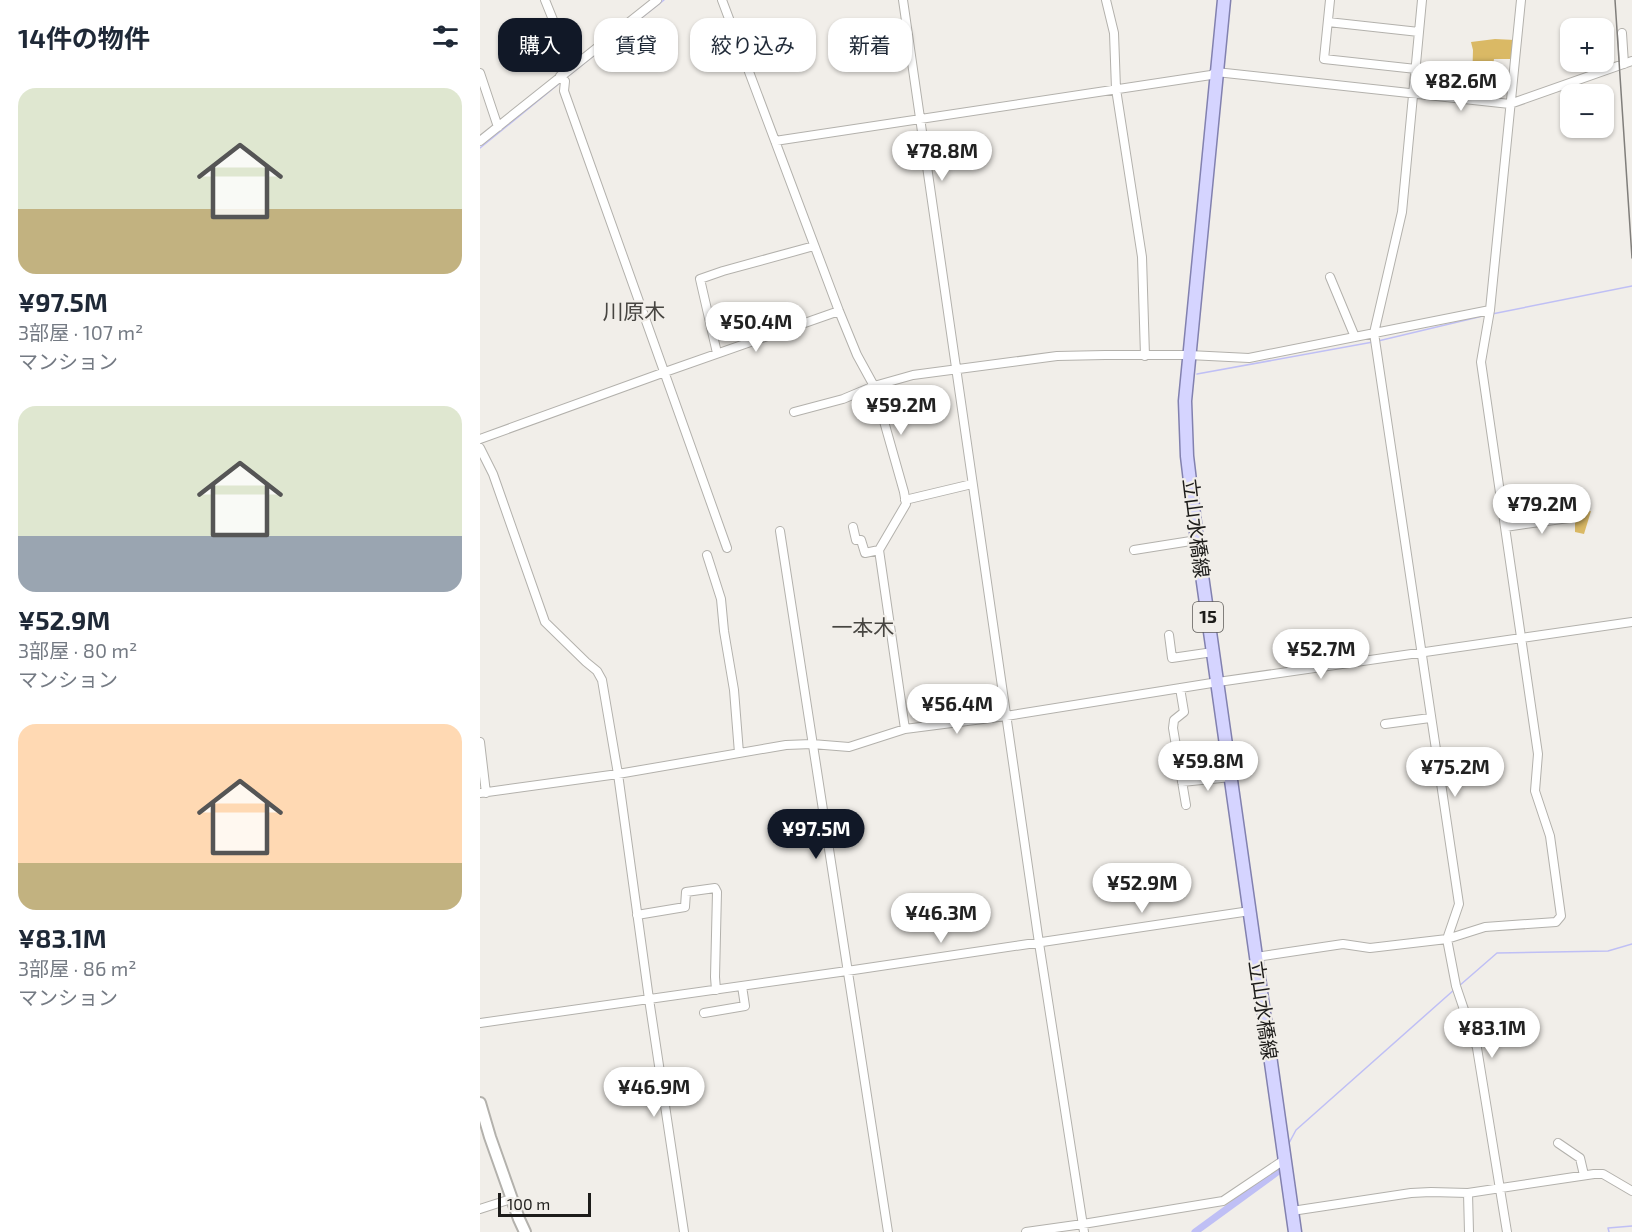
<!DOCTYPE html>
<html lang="ja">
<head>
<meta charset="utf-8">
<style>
  :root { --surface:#fff; --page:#f6f6f7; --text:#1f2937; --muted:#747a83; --accent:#111827 }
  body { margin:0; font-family:"Exo 2","Noto Sans JP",sans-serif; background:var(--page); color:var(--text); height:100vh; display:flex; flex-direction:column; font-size:22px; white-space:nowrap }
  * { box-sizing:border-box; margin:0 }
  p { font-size:20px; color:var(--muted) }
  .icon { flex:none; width:33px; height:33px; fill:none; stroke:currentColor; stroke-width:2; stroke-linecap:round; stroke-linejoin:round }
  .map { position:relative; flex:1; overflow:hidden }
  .panel { display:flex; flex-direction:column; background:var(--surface); width:480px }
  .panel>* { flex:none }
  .hud { position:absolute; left:18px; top:18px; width:570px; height:54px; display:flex; gap:12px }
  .fabs { position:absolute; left:1080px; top:18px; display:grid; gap:12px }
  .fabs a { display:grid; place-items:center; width:54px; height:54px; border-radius:12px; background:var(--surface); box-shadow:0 2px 4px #0004; font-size:30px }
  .scale { position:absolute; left:18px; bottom:15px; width:93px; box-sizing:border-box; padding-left:6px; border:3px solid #1d1c1a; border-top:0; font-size:16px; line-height:21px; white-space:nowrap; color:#1d1c1a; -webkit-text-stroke:4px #f1eee9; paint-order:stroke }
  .price { position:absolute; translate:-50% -51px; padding:0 14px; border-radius:21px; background:#fff; color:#222; font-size:20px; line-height:39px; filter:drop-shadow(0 2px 3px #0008) }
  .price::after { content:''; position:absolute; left:50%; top:36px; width:18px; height:14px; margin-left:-9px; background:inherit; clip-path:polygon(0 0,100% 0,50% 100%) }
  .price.current { background:var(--accent); color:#fff }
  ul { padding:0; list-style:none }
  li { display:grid; align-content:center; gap:12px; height:318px; padding:0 18px }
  li span { display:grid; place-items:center; height:186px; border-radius:18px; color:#555 }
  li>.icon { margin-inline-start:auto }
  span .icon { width:108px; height:108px; fill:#fffc; stroke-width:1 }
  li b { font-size:26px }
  h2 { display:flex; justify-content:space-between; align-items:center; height:72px; padding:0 18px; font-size:26px }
  .pill { padding:0 21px; border-radius:18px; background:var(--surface); box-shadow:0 2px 4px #0004; font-size:21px; line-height:54px }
  .pill.current { background:var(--accent); color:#fff }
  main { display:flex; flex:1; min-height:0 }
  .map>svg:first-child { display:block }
</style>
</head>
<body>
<main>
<section class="panel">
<h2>14件の物件<svg class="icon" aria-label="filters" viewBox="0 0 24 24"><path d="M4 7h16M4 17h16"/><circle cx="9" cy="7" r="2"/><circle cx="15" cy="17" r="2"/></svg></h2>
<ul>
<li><span style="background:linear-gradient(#dfe7d0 65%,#c2b280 0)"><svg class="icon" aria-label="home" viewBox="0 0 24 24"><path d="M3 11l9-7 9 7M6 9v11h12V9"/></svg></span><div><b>¥97.5M</b><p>3部屋 · 107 m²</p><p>マンション</p></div></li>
<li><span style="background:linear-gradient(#dfe7d0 70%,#9aa5b1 0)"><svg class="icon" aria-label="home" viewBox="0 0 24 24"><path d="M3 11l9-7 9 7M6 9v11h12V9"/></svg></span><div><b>¥52.9M</b><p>3部屋 · 80 m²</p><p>マンション</p></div></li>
<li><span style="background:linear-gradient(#ffd9b3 75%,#c2b280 0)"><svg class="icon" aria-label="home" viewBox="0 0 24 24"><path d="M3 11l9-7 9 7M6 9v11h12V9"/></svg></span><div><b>¥83.1M</b><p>3部屋 · 86 m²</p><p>マンション</p></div></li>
</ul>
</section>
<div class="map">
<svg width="1152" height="1232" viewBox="0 0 1152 1232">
  <rect width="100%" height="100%" fill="#f1eee9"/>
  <!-- green -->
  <path fill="#dab965" d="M1015,39L1035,40L1033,59H1014L1010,86L992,84L993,50L991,42Z
    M1111,511L1104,534L1095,532V514Z"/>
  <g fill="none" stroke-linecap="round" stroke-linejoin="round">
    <!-- stream -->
    <path stroke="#bfbff5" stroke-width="1.5" d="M87,77L184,0
      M0,148L81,82
      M1012,314L1152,286
      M898,341L1007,315
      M717,374L893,342
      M979,986L1017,953L1128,951L1152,944
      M808,1145L816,1130L975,989
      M1129,1232L1128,1228L1152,1226"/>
    <!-- canal -->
    <path stroke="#bfbff5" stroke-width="7" d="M715,1232L800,1170L801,1167"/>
    <!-- street casing -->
    <g stroke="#b3b1ac" stroke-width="10">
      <path id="street" d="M65,0L92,67
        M242,0L359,311L377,355L394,386L424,492L426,504L399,550L425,729
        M423,0L559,943L604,1232
        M626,0L634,33L636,89L662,257L665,356
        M850,0L844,59L936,69
        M942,0L922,212L894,333L979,904L967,939L976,986L997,1048L1027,1232
        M848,22L939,32
        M1142,33L1144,64
        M0,73L18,127
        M80,76L85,81L84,91L247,548
        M0,141L177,0
        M295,141L731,75L736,72L1030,104L1152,61
        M850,277L875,337
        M237,353L220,279L243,271L334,246
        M314,412L363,399L394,386L433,375L577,356L625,355H709L769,358L1010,310
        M0,439L185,372L359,311
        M0,448L13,474L65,622L106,662L117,671L122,680L138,774L169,999L204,1232
        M425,500L492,484
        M373,527L376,540H381L385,553L399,550
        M1025,527L1096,517
        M300,531L408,1232
        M654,550L717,540
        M227,555L241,599L244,631L254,690L259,753
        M689,635L692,658L733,652
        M700,688L704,712L694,720L693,728L706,805
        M905,724L950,718
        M0,742L6,793
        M702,782L751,777
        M0,793L138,774L306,745L332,744L369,747L425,729L526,716L738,682L1152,622
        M157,915L205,907L206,892L235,888L237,892L235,977L236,990
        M776,957L863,944L890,948L967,939L1005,927L1076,922L1081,916L1070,836L1055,791L1058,754L1001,362L1010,310L1041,0
        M224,1013L265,1006L262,986
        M0,1023L367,971L770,911
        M1078,1143L1100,1158L1104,1175
        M988,1193L989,1232
        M0,1209L31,1199
        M812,1211L931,1193L951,1192L988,1193L1114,1174H1123L1152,1191
        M546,1232L603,1224L743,1201L804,1160"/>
    </g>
    <!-- secondary casing -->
    <g stroke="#b3b1ac" stroke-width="14">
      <path id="secondary" d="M0,1103L10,1137L39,1219L45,1232"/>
    </g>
    <!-- primary casing -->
    <g stroke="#8281af" stroke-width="15">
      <path id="primary" d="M744,0L705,401L707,456L717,540L815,1232"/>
    </g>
    <!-- street -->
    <use href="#street" stroke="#fff" stroke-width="8"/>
    <!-- secondary -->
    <use href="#secondary" stroke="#fff" stroke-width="10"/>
    <!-- primary -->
    <use href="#primary" stroke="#d5d4ff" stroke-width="12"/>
    <!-- rail -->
    <path stroke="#807e7b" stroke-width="1.5" d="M1135,0L1152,258"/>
  </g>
  <g text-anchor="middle" stroke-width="4.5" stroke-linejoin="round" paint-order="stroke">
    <!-- shield labels -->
    <rect fill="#f1eee9" stroke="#5d5b58" stroke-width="1.5" x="713" y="602" width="30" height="30" rx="4.5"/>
    <g font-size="18" font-weight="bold" fill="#1d1c1a">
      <text x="728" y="623">15</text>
    </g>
    <!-- street labels -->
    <g font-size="20" fill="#1d1c1a" stroke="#f1eee9">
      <text transform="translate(716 528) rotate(83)" y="7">立山水橋線</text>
      <text transform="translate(783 1010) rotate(82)" y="7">立山水橋線</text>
    </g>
    <!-- neighbourhood labels -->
    <g font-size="21" fill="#474541" stroke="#f1eee9">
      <text x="154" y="319">川原木</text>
      <text x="383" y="635">一本木</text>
    </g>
  </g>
</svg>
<div class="fabs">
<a>+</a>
<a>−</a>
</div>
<div class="scale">100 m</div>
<b class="price" style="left:981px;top:112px">¥82.6M</b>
<b class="price" style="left:462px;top:182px">¥78.8M</b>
<b class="price" style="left:276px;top:353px">¥50.4M</b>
<b class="price" style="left:421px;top:436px">¥59.2M</b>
<b class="price" style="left:1062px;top:535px">¥79.2M</b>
<b class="price" style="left:841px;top:680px">¥52.7M</b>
<b class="price" style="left:477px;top:735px">¥56.4M</b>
<b class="price" style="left:728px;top:792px">¥59.8M</b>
<b class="price" style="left:975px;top:798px">¥75.2M</b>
<b class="price current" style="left:336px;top:860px">¥97.5M</b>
<b class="price" style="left:662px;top:914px">¥52.9M</b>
<b class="price" style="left:461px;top:944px">¥46.3M</b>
<b class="price" style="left:1012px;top:1059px">¥83.1M</b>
<b class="price" style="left:174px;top:1118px">¥46.9M</b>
<div class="hud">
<a class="pill current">購入</a>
<a class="pill">賃貸</a>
<a class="pill">絞り込み</a>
<a class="pill">新着</a>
</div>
</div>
</main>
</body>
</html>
